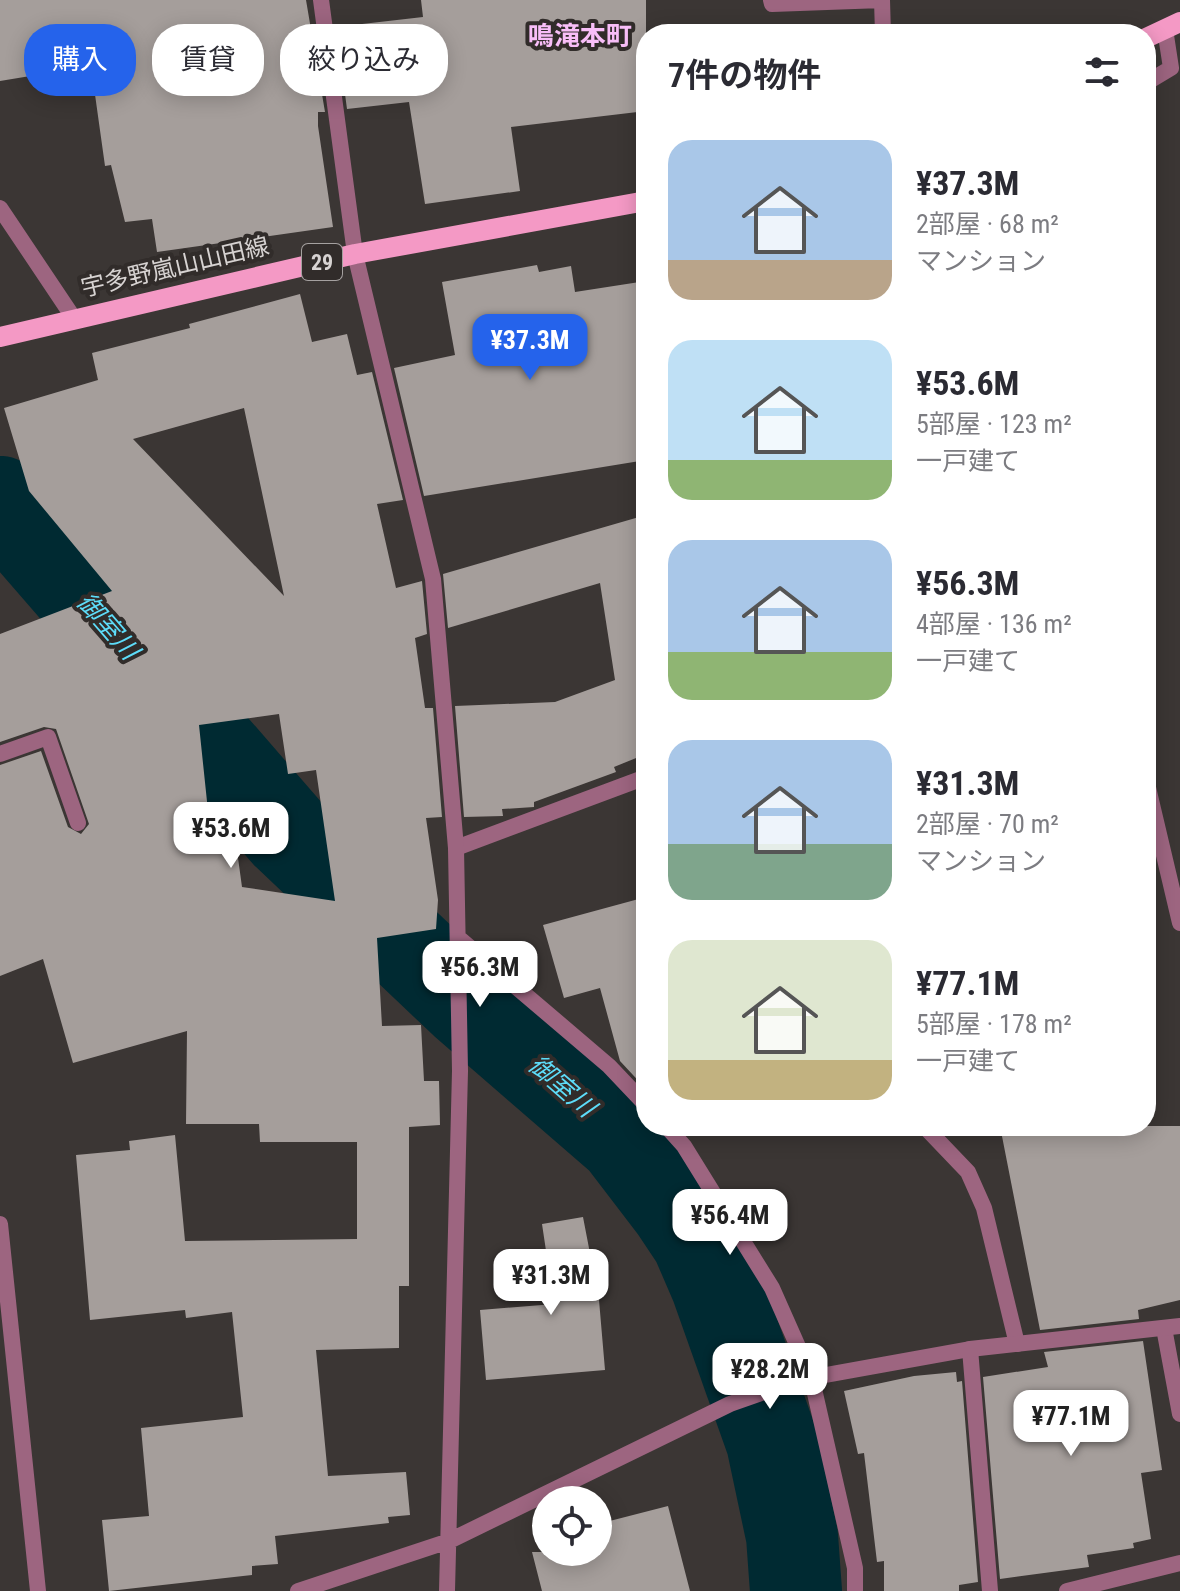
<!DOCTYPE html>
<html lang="ja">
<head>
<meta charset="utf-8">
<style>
  :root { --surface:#fff; --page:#f7f7f7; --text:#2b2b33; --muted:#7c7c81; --accent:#2563eb }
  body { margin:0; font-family:"Roboto Condensed","Noto Sans JP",sans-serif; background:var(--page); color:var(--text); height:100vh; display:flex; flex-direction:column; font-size:30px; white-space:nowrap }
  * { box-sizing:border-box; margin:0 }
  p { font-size:26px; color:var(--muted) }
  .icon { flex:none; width:44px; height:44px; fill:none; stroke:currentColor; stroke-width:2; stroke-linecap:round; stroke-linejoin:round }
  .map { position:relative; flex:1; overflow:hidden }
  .panel { position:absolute; left:636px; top:24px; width:520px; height:1112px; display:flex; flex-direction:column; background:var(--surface); border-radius:32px; box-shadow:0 4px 20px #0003 }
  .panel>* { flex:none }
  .banner { position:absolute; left:24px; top:24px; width:492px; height:72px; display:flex; gap:16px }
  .tools { position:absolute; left:532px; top:1486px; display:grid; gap:16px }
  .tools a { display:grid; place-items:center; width:80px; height:80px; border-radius:50%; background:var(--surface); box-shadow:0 4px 20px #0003; font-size:40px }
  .price { position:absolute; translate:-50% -68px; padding:0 18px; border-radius:16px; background:#fff; color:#222; font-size:26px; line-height:52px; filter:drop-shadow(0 2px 4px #0008) }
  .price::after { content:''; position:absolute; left:50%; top:48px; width:24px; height:18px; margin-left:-12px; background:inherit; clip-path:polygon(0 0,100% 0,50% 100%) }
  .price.active { background:var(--accent); color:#fff }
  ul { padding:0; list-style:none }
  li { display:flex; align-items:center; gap:24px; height:200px; padding:0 32px }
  li span { display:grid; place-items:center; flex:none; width:224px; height:160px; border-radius:24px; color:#555 }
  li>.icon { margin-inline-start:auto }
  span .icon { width:96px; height:96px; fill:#fffc; stroke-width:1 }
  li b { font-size:34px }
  h2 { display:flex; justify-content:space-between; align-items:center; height:96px; padding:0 32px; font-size:34px }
  .pill { padding:0 28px; border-radius:32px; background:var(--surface); box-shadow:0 4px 20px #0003; font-size:28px; line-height:72px }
  .pill.active { background:var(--accent); color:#fff }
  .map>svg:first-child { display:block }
</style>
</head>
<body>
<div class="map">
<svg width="1180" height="1591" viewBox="0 0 1180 1591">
  <rect width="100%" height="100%" fill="#3b3634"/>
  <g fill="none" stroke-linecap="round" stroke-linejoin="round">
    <!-- river -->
    <path stroke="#002a32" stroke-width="92" d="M0,502L288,834L465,1002L623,1139L675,1207L697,1240L716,1284L772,1442L792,1536L796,1591"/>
  </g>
  <!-- building -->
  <path fill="#a59e9b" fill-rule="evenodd" d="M0,0H306L325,112H318V126L333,227L157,252L152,219L125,222L111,165L105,166L91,66L0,81Z
    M421,0H646V111L511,127L520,191L425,204L409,102L347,109L336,27L423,17Z
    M537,265L539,272L571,266L575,292L646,281V460L424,496L394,368L455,355L442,282Z
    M300,294L312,342L347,334L357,375L372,372L403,500L377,504L396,588L422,581L427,634L415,638L425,708H433L442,817L426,818L438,900L436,929L377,938L382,1026L421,1025L424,1081H439L440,1125L409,1127V1286H399V1348L316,1350L328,1476L406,1472L410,1515L388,1517L389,1523L275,1536L278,1564L252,1566V1575L109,1591L102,1520L149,1516L141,1428L243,1417L232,1312L186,1318L185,1310L90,1320L76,1155L130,1150L129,1141L175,1135L185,1241L357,1239V1142H260L259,1124H186L187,1031L73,1063L43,959L0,976V765L41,751L68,827L81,834L89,824L56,729L44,727L0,742V634L112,591L29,491L4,408L98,380L92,353L190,328L189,324ZM244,408L284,596L133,439ZM279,714L288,774L316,770L335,901L242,887L231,807L208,811L199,725Z
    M646,515V754L614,767L616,772L534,802V807L502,809L503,816L464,817L455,706L555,702L615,680L600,583L448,628L443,574Z
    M646,897V1089L620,1061L600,988L564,998L543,925Z
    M1000,1126H1180V1300L1138,1310L1139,1319L1040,1330Z
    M583,1217L599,1300L605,1370L486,1380L480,1310L554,1304L542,1224Z
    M1143,1341L1162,1470L1141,1473L1151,1539L1133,1543L1134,1548L1087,1555L1089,1567L1000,1579L983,1377L1048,1367L1044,1352Z
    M956,1372L957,1382L962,1381L978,1582L959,1585V1591H884V1561L877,1562L864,1453L858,1454L844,1391L914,1376Z
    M668,1506L690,1591H542L532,1552H598V1524Z"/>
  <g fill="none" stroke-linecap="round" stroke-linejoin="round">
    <!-- service -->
    <path stroke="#9d6580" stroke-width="16" d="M771,0L772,4L882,0
      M882,0L883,34
      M0,208L73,317
      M0,754L48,737L78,823
      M456,848L646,777
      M924,1126L968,1172L984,1208L1017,1344
      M0,1224L38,1591
      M1164,1328L1180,1414
      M970,1349L990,1591
      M1067,1591L1180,1563"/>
    <!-- minor -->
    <path stroke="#9d6580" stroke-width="16" d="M321,0L355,254L433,579L456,848L460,1071L447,1591
      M1146,83L1171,68L1165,29
      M1146,779L1180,923
      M460,939L609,1066L646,1105
      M666,1126L684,1146L772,1288L811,1376L855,1568V1591
      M298,1591L449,1541L730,1404L798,1380L970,1349L1180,1326"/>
    <!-- primary -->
    <path stroke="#f499c5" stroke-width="20" d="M1146,38L1180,22
      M0,337L355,254L646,201"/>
  </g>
  <g text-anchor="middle" stroke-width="8" stroke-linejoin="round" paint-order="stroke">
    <!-- shield labels -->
    <rect fill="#312c2a" stroke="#a5a1a0" stroke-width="2" x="302" y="244" width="40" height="36" rx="6"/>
    <g font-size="22" font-weight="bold" fill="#d7d3d2">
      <text x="322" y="270">29</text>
    </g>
    <!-- street labels -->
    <g font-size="24" fill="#d7d3d2" stroke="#312c2a">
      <text transform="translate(175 267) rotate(-13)" y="8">宇多野嵐山山田線</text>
    </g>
    <!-- neighbourhood labels -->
    <g font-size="26" font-weight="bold" fill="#f8bef8" stroke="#312c2a">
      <text x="580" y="45">鳴滝本町</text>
    </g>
    <!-- water labels -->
    <g font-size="26" font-style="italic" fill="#5ddcf9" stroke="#312c2a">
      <text transform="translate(108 626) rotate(49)" y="9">御室川</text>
      <text transform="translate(562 1086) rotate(41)" y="9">御室川</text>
    </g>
  </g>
</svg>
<div class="tools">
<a><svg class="icon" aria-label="locate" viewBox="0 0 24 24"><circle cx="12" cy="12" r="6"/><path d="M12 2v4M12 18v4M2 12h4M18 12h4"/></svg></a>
</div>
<b class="price active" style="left:530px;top:382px">¥37.3M</b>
<b class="price" style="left:231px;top:870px">¥53.6M</b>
<b class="price" style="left:480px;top:1009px">¥56.3M</b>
<b class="price" style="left:730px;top:1257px">¥56.4M</b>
<b class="price" style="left:551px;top:1317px">¥31.3M</b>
<b class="price" style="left:770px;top:1411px">¥28.2M</b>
<b class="price" style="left:1071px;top:1458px">¥77.1M</b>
<div class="banner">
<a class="pill active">購入</a>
<a class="pill">賃貸</a>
<a class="pill">絞り込み</a>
</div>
<section class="panel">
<h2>7件の物件<svg class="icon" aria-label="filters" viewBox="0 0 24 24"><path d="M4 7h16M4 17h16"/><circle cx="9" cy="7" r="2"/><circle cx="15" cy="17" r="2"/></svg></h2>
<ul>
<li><span style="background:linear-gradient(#a9c7e8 75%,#b9a48a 0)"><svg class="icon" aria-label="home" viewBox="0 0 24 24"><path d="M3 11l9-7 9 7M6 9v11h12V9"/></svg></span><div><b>¥37.3M</b><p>2部屋 · 68 m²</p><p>マンション</p></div></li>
<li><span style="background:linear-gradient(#bfe0f5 75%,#8fb573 0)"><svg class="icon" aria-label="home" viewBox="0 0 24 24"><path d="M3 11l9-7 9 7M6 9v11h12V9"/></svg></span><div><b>¥53.6M</b><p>5部屋 · 123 m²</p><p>一戸建て</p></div></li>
<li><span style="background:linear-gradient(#a9c7e8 70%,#8fb573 0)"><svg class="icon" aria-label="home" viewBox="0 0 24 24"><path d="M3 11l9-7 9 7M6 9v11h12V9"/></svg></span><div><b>¥56.3M</b><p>4部屋 · 136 m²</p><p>一戸建て</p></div></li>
<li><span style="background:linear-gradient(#a9c7e8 65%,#7fa58c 0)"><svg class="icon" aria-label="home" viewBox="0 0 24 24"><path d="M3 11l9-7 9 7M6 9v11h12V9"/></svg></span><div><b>¥31.3M</b><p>2部屋 · 70 m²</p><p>マンション</p></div></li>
<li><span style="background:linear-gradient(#dfe7d0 75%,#c2b280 0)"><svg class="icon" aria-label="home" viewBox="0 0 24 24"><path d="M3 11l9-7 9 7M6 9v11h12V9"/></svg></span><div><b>¥77.1M</b><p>5部屋 · 178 m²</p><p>一戸建て</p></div></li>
</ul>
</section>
</div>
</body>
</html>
